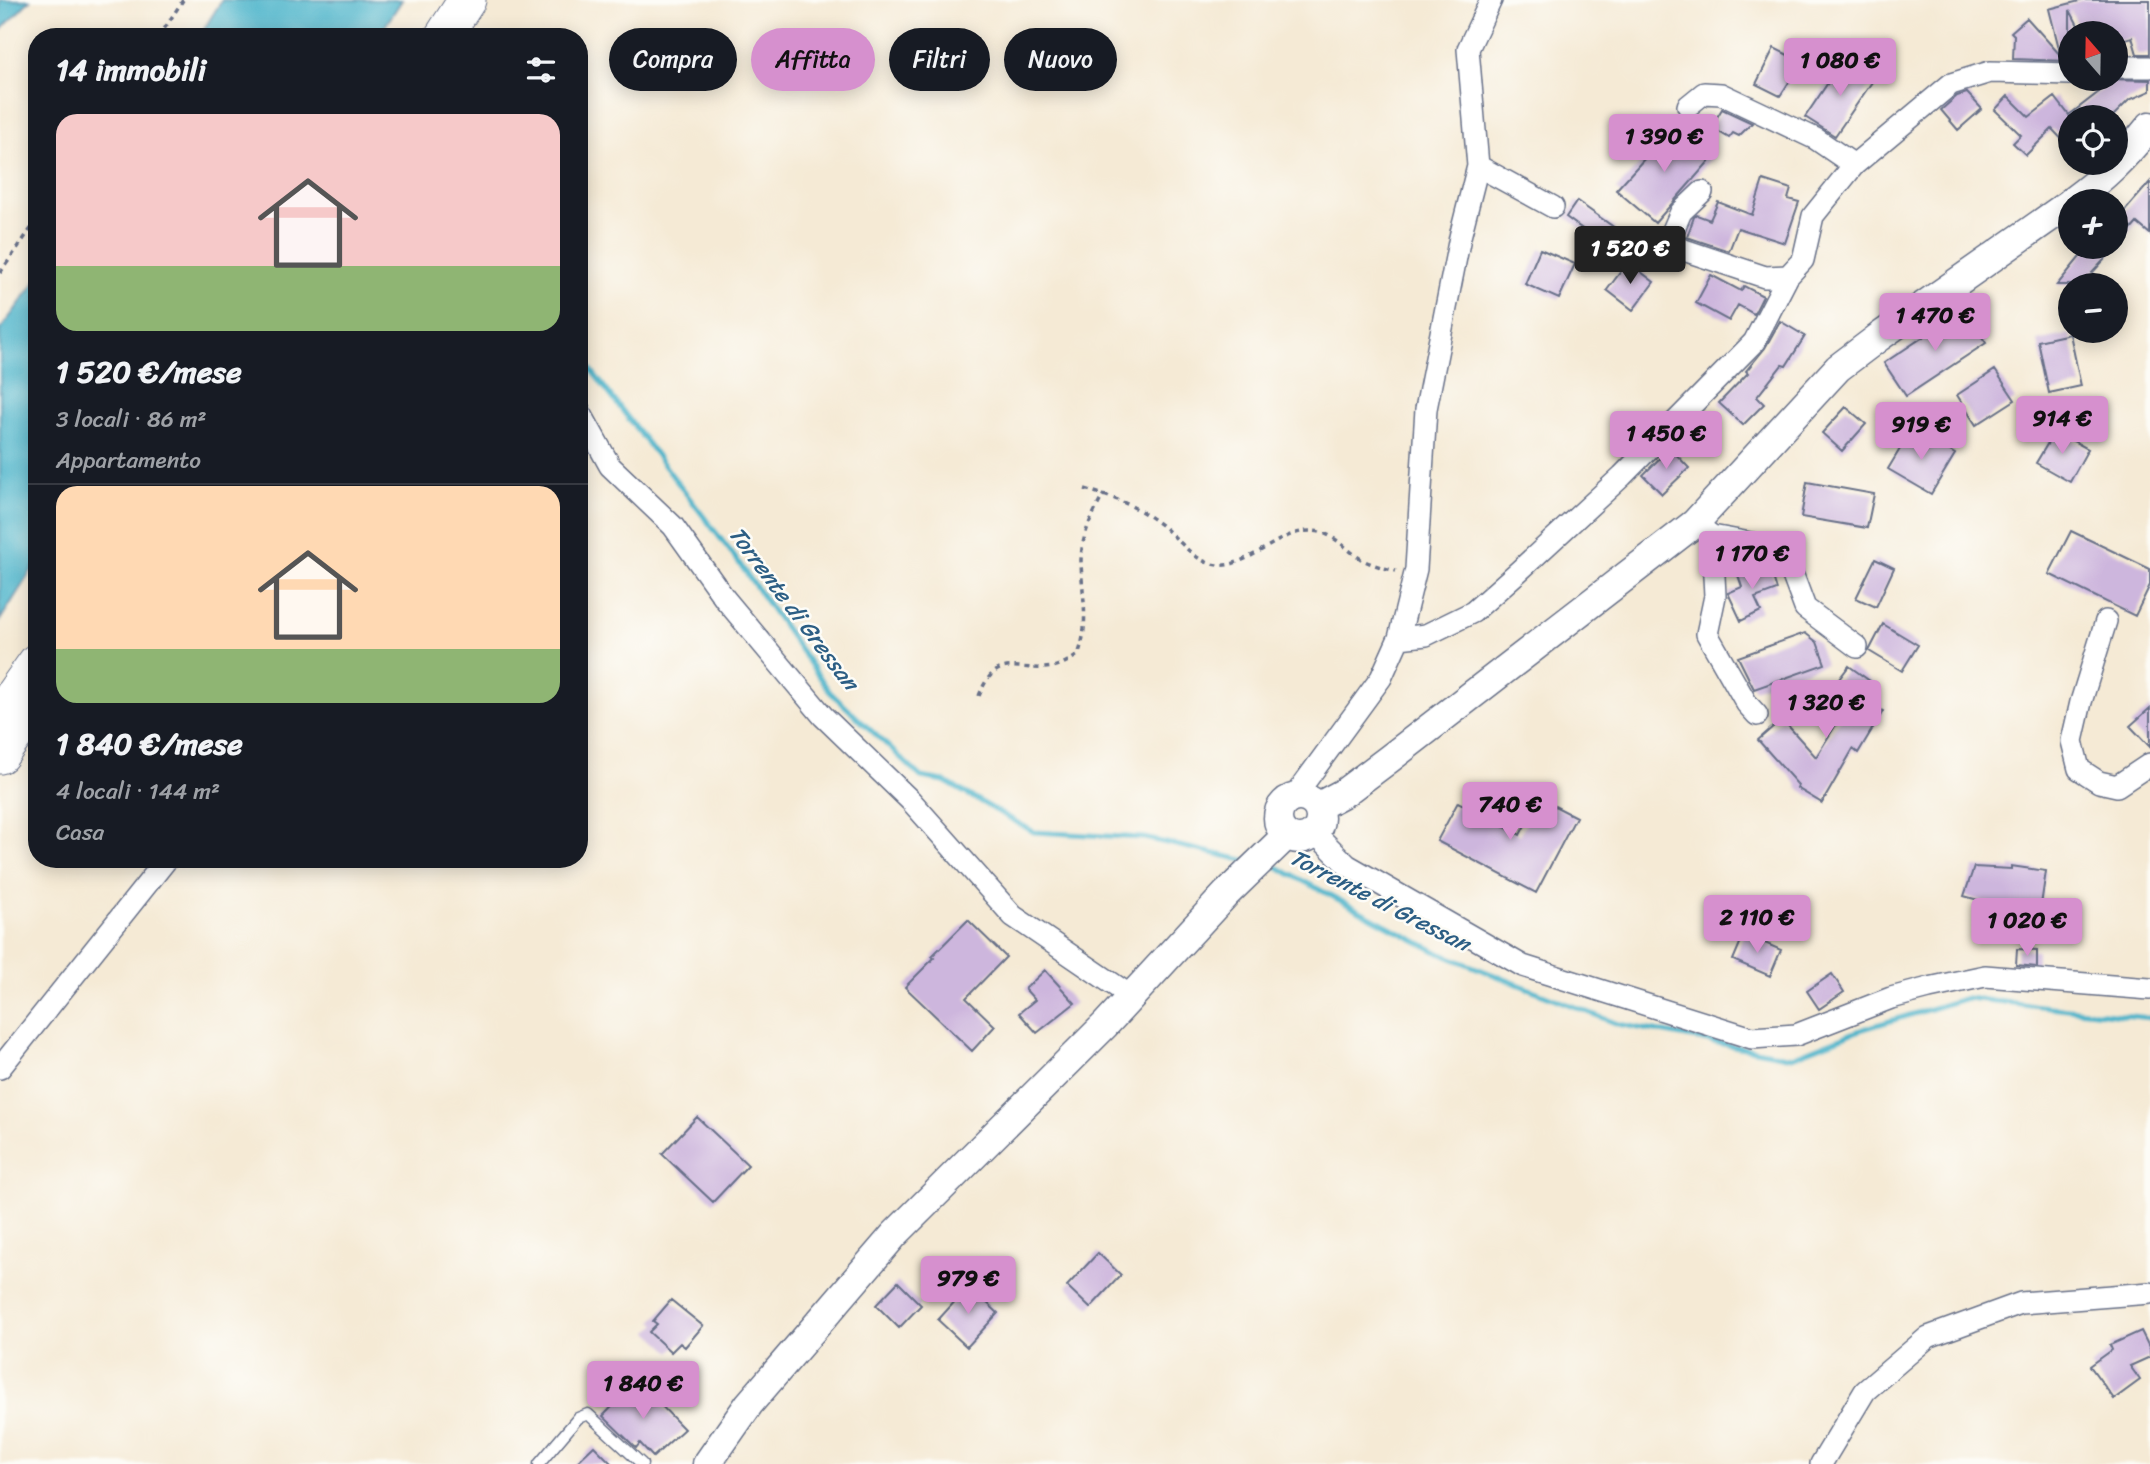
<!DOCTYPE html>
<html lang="it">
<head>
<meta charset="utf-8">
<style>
  :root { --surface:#171b24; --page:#20242c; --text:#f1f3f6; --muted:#9ea1a6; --line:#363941; --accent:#d690ce }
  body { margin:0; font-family:Sriracha,sans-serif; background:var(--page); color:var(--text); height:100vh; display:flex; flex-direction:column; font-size:26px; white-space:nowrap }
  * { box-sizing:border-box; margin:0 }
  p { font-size:23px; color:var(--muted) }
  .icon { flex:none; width:38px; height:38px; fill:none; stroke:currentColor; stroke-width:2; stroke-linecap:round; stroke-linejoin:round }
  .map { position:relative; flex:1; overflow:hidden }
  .drawer { position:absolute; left:28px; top:28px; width:560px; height:840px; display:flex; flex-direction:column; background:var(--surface); border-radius:28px; box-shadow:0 4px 18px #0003 }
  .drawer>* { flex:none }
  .hud { position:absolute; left:609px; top:28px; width:665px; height:63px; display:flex; gap:14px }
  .needle { width:46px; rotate:340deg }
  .tools { position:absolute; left:2058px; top:21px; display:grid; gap:14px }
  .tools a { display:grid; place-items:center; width:70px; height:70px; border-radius:50%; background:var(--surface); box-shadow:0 4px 18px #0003; font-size:35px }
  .price { position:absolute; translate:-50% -60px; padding:0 16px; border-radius:7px; background:var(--accent); color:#111; font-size:23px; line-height:46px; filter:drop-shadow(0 2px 4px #0008) }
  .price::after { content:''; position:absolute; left:50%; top:42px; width:21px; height:16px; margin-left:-10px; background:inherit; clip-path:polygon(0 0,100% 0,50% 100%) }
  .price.active { background:#222; color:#fff }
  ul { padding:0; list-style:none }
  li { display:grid; align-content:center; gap:14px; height:371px; padding:0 28px }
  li+li { border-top:2px solid var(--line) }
  li span { display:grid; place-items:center; height:217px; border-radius:21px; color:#555 }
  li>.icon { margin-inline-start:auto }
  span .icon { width:126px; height:126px; fill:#fffc; stroke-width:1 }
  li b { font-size:30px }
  h2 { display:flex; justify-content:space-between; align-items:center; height:84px; padding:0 28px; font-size:30px }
  .tag { padding:0 24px; border-radius:32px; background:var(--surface); box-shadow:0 4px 18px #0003; font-size:24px; line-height:63px }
  .tag.active { background:var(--accent); color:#111 }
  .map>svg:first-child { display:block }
</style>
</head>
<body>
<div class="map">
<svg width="2150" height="1464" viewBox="0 0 2150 1464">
  <rect width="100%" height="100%" fill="#fdfcf7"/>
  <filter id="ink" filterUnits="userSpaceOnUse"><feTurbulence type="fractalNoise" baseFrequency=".0143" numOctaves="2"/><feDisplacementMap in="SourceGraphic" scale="14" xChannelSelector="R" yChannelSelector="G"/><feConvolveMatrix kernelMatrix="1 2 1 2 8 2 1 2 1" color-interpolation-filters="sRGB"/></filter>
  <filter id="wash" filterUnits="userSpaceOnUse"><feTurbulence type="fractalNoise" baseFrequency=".00686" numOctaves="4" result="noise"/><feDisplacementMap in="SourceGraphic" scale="28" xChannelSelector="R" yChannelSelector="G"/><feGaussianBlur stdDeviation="1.57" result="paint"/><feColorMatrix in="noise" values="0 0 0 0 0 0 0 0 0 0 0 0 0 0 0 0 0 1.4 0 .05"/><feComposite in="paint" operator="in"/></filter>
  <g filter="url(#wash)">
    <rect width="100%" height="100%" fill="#f5ead5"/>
    <!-- water -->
    <path fill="#4cb4ca" stroke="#347294" stroke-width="2" d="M0,0H30L0,31Z
      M222,0H402L378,37H199Z
      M37,280V562L0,620V330Z"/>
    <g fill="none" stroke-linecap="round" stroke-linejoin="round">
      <!-- stream -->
      <path stroke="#4cb4ca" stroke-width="5" d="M579,354L737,560L830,692L921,777L944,781L1034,832L1144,838L1248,861
        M1268,865L1279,868L1439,953L1618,1024L1792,1057L1863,1029L1967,998L2150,1018"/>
    </g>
    <g id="blocks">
      <!-- building -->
      <path fill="#cdb6dd" d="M2083,0H2150V54H2137L2132,37L2116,42V33H2082L2070,10V61L2013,59L2014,35L2011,32L2027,18L2061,56L2049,9Z
        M1774,48L1802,62L1780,96L1756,84Z
        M1844,59L1874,79L1835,136L1805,117Z
        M2104,79L2150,80V91L2129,100L2112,117H2070V148L2052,129L2026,155L2013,143L2021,135L1995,110L2008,96L2029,117L2055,97L2069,115L2108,85Z
        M1967,93L1982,109L1958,130L1941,110L1957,96Z
        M1722,109L1752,123L1739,136L1733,133L1729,138L1711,127Z
        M1675,125L1711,159L1655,223L1616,190Z
        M1763,180L1791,189L1788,199L1799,202L1785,243L1738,228L1729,251L1687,237L1694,217L1697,215L1710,220L1718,202L1752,215Z
        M2150,182V234L2137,223L2116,247V221Z
        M1577,201L1615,228L1603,244L1566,217Z
        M2088,247H2116L2092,273L2107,285H2057Z
        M1540,249L1575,264L1559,299L1525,284Z
        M1628,262L1654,282L1633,310L1607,290Z
        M1711,275L1741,291L1744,286L1763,296L1754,314L1738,305L1729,321L1696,303Z
        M1964,310L1986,343L1906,396L1884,363Z
        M1780,321L1805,336L1786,366L1782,365L1757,397L1764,404L1743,425L1719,403L1748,373L1746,371L1765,348Z
        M2070,334L2081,386L2049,393L2038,341Z
        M1995,370L2015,400L1976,425L1957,395Z
        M1846,407L1866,424L1842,451L1822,433Z
        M1912,429L1955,454L1931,494L1888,469Z
        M2055,431L2088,449L2070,482L2036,463Z
        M1670,448L1689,468L1662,494L1643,475Z
        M1807,482L1874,494L1867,528L1801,517Z
        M2071,531L2150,569V585L2135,616L2049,574Z
        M1875,559L1894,568L1876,607L1856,598Z
        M1769,564L1777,590L1755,598L1761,611L1741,621L1728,593L1742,587L1738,575Z
        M1883,624L1918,645L1902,671L1869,651Z
        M1805,633L1817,642L1825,664L1754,689L1738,657Z
        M1849,666L1874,684L1863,699L1883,711L1858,753L1853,749L1822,803L1797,788L1798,785L1758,740L1782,719L1816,757L1851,700L1833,687Z
        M2150,708V747L2130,726Z
        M1539,798L1576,817L1536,893L1437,841L1458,802L1520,835Z
        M2011,866L2046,871L2040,912L2010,909L1964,896L1974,867L2011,869Z
        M968,920L1006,957L966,998L995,1026L972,1051L905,987L934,958L932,956Z
        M1744,934L1781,950L1770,976L1733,960Z
        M2017,949L2037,950V967L2016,965Z
        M1045,970L1075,1003L1037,1033L1019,1013L1035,1000L1025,989Z
        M1832,974L1844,992L1819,1009L1807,991Z
        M697,1117L748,1165L713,1202L662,1154Z
        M1098,1253L1121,1275L1090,1308L1067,1286Z
        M898,1282L921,1305L899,1328L876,1305Z
        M969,1286L998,1313L967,1347L938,1320Z
        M671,1300L703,1326L685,1347L680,1343L671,1352L649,1332L657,1324L653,1321Z
        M2141,1331L2150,1349V1357L2130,1366L2140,1380L2114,1399L2090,1366L2112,1350L2110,1345Z
        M634,1384L648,1399L652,1396L684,1429L653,1457L640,1443L636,1448L603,1416Z
        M594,1446L612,1464H575Z"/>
    </g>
  </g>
  <g filter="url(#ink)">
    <use href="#blocks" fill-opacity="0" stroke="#677088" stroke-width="2"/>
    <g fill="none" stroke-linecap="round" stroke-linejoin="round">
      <!-- lane casing -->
      <g stroke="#677088" stroke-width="13">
        <path id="lane" d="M539,1464L578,1418L588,1414L642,1464"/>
      </g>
      <!-- street casing -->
      <g stroke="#677088" stroke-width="24">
        <path id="street" d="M2116,67H2150
          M1688,106L1704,93L1721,94L1816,139L1854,165
          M1478,166L1553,207
          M1702,192L1681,212L1671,235L1678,248L1765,277L1788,276L1803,260L1813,216L1854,165L1951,84L1990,72L2070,74
          M579,410L610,466L673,526L725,599L823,716L911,801L1013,916L1132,997
          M1695,523L1712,536L1715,596L1707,634L1747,704L1757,715
          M1712,536L1783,549L1805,608L1857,647
          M2106,621L2081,702L2072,741L2079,769L2099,782L2117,786L2150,764
          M1399,638L1426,635L1473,612L1519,571L1622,476L1754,342L1788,276
          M1294,797L1381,678L1399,638L1416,569L1426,409L1460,237L1478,166L1468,49L1491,0
          M1314,832L1347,865L1523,966L1752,1038L1796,1035L1891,998L1929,988L1985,976L2150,989
          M0,1068L167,859
          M1821,1464L1865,1391L1928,1337L2021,1303L2150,1293"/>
      </g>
      <!-- secondary casing -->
      <g stroke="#677088" stroke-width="31">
        <path id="secondary" d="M2072,201C2105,177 2125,157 2150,126
          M1278 818a21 21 0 1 1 42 0a21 21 0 1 1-42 0Z
          M1317,807L1345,792L1389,759L1695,523L1838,368L1879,337L2070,203
          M707,1464L749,1404L894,1235L1105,1025L1226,894L1287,835"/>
      </g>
      <!-- highway casing -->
      <g stroke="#677088" stroke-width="39">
        <path id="highway" d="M443,37L467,0
          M0,714L37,662
          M0,755L37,704"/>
      </g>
      <!-- path -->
      <path stroke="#677088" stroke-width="3.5" stroke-dasharray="5 5" stroke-linecap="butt" d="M159,37L183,0
        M0,273L37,220
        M1085,489C1114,498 1133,504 1157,522C1175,534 1191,559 1212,564C1244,573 1277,530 1311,531C1332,531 1344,548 1361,559C1372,565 1384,568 1396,571
        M979,696C996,651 1018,673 1053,667C1062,665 1070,660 1078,655C1090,624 1082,594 1081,562C1081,537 1092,515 1104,494"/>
      <!-- lane -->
      <use href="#lane" stroke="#fff" stroke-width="10"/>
      <!-- street -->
      <use href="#street" stroke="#fff" stroke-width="21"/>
      <!-- secondary -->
      <use href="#secondary" stroke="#fff" stroke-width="28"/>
      <!-- highway -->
      <use href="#highway" stroke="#fff" stroke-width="37"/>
    </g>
  </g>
  <g text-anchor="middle" stroke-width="5" stroke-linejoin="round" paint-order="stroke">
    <!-- water labels -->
    <g font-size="23" font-style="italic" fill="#2c5e84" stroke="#fdfcf7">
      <text transform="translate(794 608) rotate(53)" y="8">Torrente di Gressan</text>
      <text transform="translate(1380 900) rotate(27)" y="8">Torrente di Gressan</text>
    </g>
  </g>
</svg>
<div class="tools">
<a><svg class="needle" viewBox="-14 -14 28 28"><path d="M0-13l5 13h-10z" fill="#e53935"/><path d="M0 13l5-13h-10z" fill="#9ea1a6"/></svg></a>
<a><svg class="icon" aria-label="locate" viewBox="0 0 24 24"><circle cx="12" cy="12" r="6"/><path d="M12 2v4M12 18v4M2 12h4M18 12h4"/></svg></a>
<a>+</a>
<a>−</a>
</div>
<b class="price" style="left:1840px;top:98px">1 080 €</b>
<b class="price" style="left:1664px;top:174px">1 390 €</b>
<b class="price active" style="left:1630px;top:286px">1 520 €</b>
<b class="price" style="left:1935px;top:353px">1 470 €</b>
<b class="price" style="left:2062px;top:456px">914 €</b>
<b class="price" style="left:1921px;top:462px">919 €</b>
<b class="price" style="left:1666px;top:471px">1 450 €</b>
<b class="price" style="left:1752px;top:591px">1 170 €</b>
<b class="price" style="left:1826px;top:740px">1 320 €</b>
<b class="price" style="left:1510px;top:842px">740 €</b>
<b class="price" style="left:1757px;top:955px">2 110 €</b>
<b class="price" style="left:2027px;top:958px">1 020 €</b>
<b class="price" style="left:968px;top:1316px">979 €</b>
<b class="price" style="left:643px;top:1421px">1 840 €</b>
<div class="hud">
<a class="tag">Compra</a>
<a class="tag active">Affitta</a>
<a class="tag">Filtri</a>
<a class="tag">Nuovo</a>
</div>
<section class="drawer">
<h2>14 immobili<svg class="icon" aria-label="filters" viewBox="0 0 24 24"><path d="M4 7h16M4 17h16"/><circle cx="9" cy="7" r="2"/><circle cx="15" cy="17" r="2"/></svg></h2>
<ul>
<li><span style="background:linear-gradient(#f6c9c9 70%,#8fb573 0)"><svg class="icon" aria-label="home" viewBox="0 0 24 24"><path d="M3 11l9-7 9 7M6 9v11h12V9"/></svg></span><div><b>1 520 €/mese</b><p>3 locali · 86 m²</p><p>Appartamento</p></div></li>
<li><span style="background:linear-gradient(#ffd9b3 75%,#8fb573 0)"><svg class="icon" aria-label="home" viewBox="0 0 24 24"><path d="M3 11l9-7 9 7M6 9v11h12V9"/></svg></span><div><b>1 840 €/mese</b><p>4 locali · 144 m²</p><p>Casa</p></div></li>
</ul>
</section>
</div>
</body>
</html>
